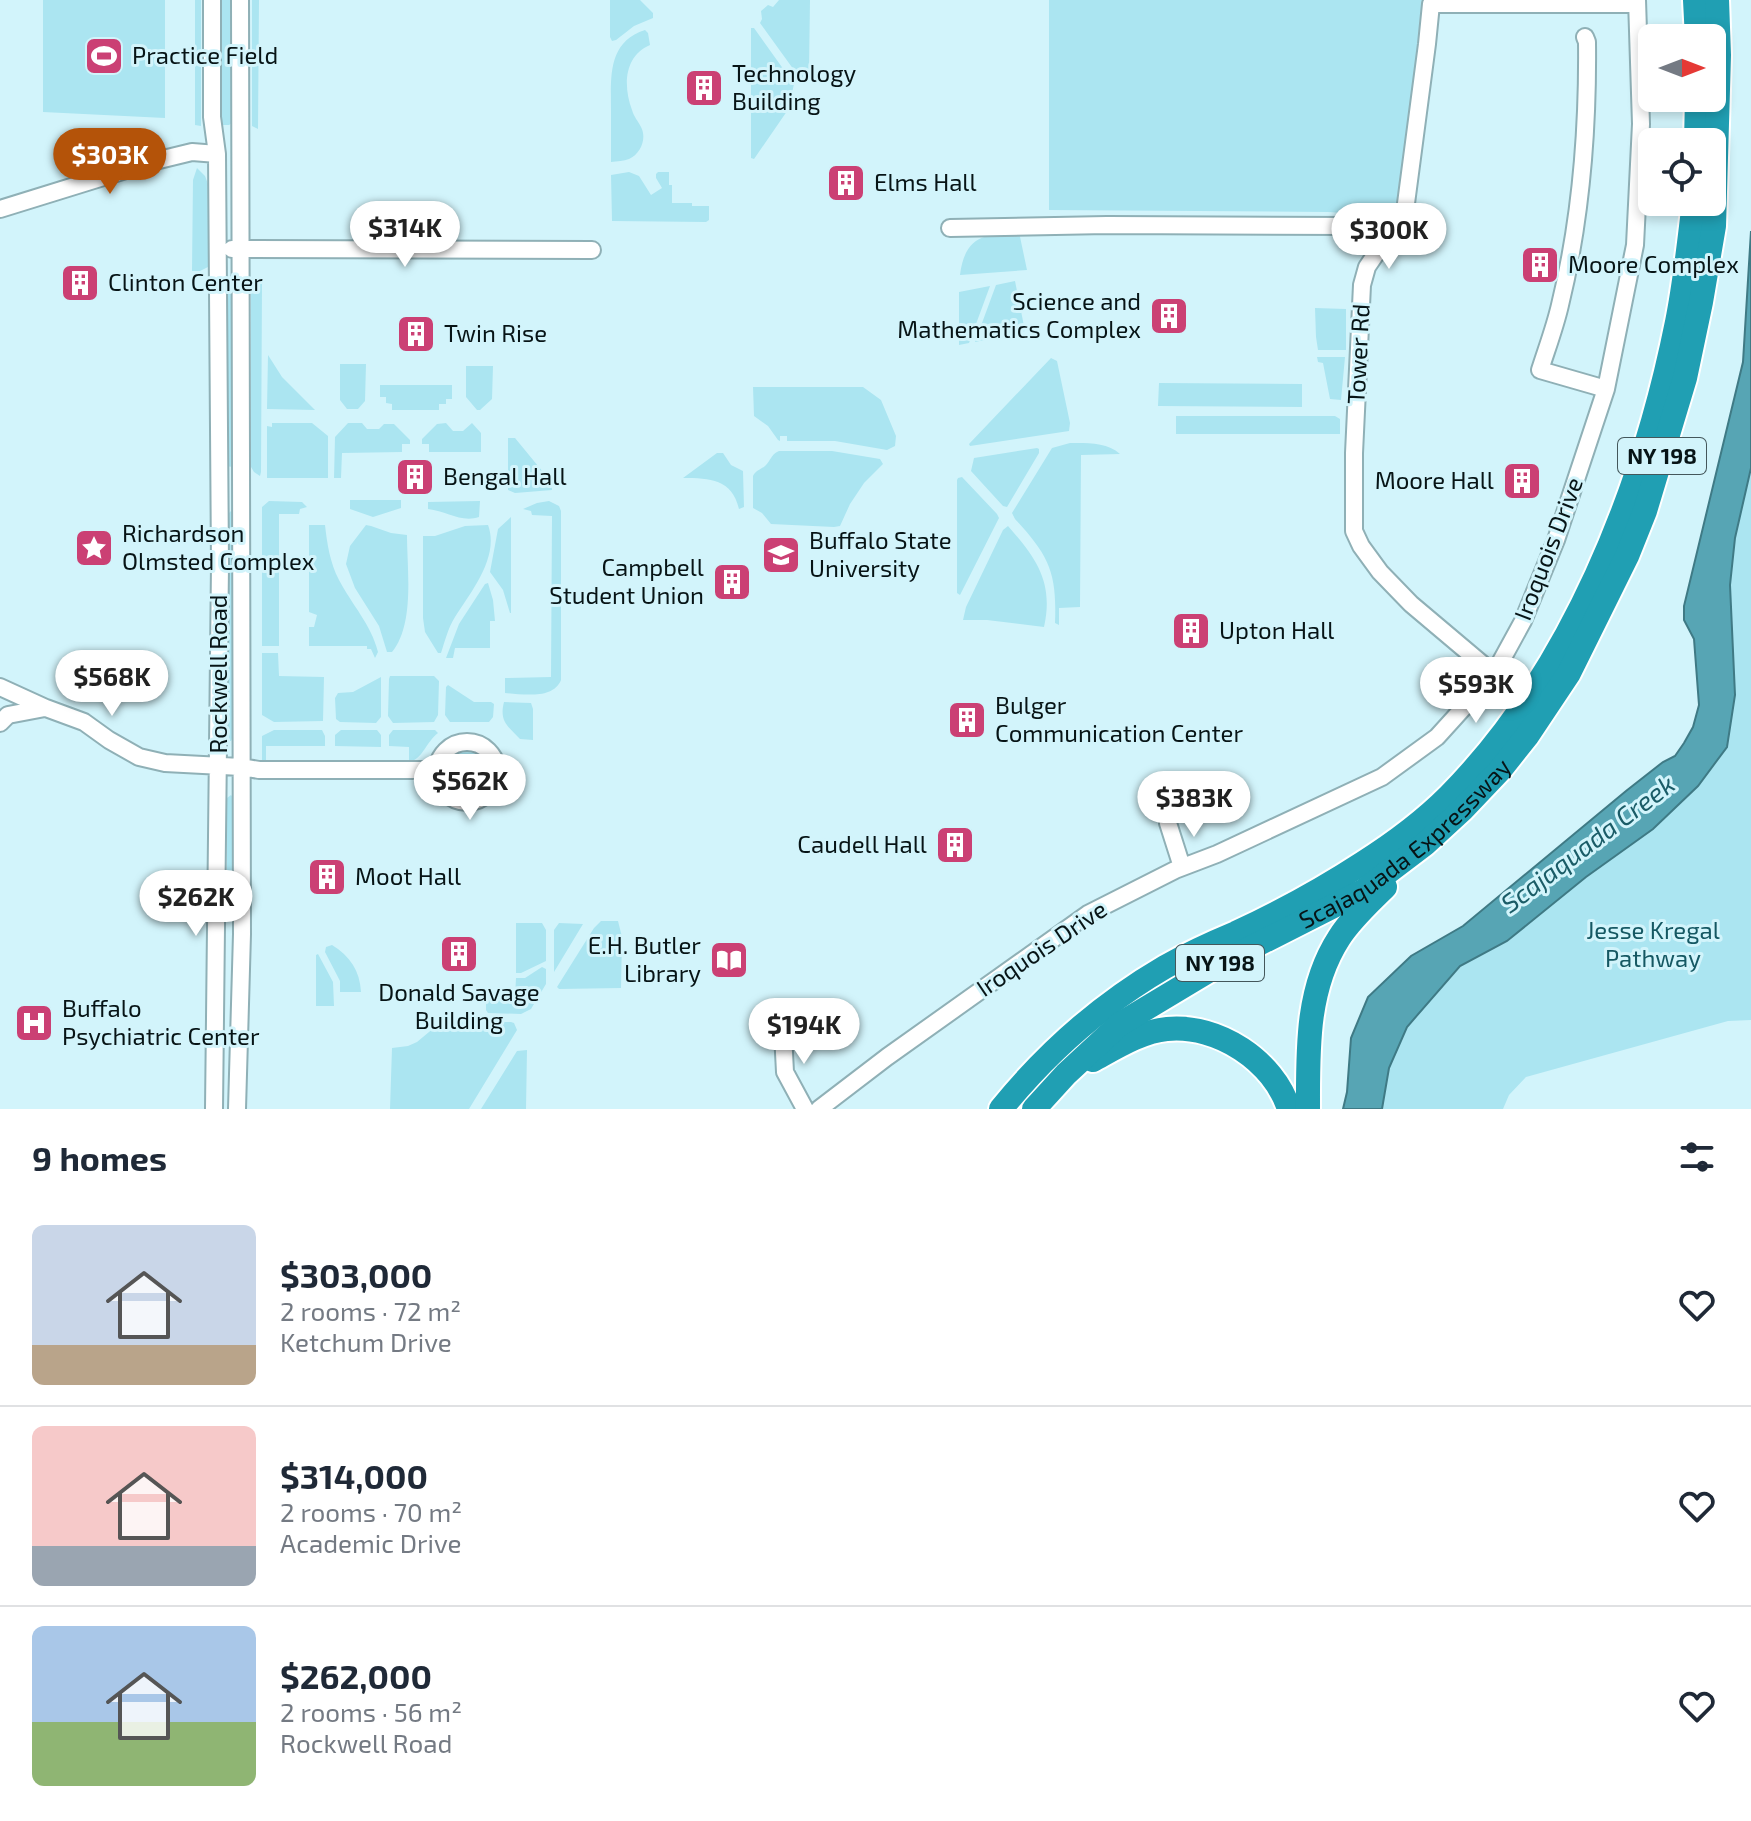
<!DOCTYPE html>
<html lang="en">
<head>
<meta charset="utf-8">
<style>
  :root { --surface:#fff; --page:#f6f6f7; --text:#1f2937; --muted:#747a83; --line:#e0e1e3; --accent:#b45309 }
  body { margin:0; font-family:"Exo 2",sans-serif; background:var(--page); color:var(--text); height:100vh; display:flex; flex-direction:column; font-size:30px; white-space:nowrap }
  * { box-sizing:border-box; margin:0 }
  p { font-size:26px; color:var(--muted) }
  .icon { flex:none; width:44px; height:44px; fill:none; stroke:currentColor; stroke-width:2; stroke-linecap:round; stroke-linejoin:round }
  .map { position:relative; height:1109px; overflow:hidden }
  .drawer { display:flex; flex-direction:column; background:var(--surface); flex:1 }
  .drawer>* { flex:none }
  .needle { width:52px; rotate:90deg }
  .buttons { position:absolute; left:1638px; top:24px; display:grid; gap:16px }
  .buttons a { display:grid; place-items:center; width:88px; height:88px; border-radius:12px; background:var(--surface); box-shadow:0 4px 12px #0003; font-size:40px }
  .price { position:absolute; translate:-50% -68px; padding:0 18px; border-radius:28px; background:#fff; color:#222; font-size:26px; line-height:52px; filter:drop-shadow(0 2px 4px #0008) }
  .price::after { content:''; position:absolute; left:50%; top:48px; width:24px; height:18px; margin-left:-12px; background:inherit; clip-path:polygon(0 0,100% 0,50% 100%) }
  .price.active { background:var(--accent); color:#fff }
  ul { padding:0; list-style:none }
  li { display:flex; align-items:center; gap:24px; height:200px; padding:0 32px }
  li+li { border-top:2px solid var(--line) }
  li span { display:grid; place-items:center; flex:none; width:224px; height:160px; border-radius:12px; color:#555 }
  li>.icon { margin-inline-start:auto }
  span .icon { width:96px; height:96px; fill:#fffc; stroke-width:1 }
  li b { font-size:34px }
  h2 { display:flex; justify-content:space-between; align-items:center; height:96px; padding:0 32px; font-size:34px }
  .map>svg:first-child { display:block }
</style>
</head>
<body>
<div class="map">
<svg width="1751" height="1109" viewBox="0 0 1751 1109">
  <rect width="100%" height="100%" fill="#d2f4fb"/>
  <!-- green -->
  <path fill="#abe5f1" d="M43,0H165V118L43,112Z
    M195,0H201V126L195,125Z
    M219,0H234L233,120L232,123L229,125H222L220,120Z
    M252,0H259L258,129L252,126Z
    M610,0H640L653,13V18L634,26L616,40L612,41L610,37Z
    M779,0H810L809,71V75L803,79L799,77L760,23L762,19L761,11L768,5L773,7Z
    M1049,0H1422L1401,206L1389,220H1382L1359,214L1328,212L1049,210Z
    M751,28H754L794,84L792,93L794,101L754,159L751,158Z
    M645,30L648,33L650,45C624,56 623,86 632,110C634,117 638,121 641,127C647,138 641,154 629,159C624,161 617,161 611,162C611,145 611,128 611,111C611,78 607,42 645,30Z
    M197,168L205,176L208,184V267L200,271H192L193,180Z
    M629,172L639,176L651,195L662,188L656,178V174L658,172H669V185H672V203H692V206H709V220L706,222L612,221L611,175Z
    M1019,232L1027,270L960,275C965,235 986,234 1019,232Z
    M251,277H255V283H262L261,472L260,476L254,472L251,467Z
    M232,281L234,282V464L230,467L227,464L226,295L229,282Z
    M1015,281L1025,331L975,342L996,285Z
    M990,286L969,343L959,345V292Z
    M1315,308L1346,309V350H1318L1316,337Z
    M268,355L282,377L315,410L267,409Z
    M1317,357H1345L1341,400L1330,399L1323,363L1318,362Z
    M1051,358L1057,361L1070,423L1069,431L970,446L969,444Z
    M340,364H366L365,401L358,409H347L340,400Z
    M466,366H493L492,399L480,410H477L466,397Z
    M1159,383L1302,384V407L1158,406Z
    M380,385H452V399H446V404H439V410H392V404L386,403V397H380Z
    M753,387H863L881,400L896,436L895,446L887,450L835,441H787V436H780V441L778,440L768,426L754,416Z
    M1176,416H1335L1340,419V434H1176Z
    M272,423H312L328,436V478H267V426L272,427Z
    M348,423H362L367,429H379L384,424H394L410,440V444H402V452L342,453L341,478H334L335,437Z
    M446,423L453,431H463L472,423L481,433V452H429V444H422V439L437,424Z
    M508,438H515L552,483V490L515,493L508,490Z
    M1070,443C1087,443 1107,442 1120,454L1081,455L1080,607L1059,608V625L1055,623C1057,572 1049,556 1015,519L1012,513L1052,448Z
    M1037,448L1039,449V453L1007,507L1003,506L971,471L974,458Z
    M779,451H832L880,459L883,464L864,483L850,504L840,526L834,527L771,524L762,513L753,508V476C756,470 760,470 765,466C771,461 770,455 779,451Z
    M717,453H723L731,465L743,471L744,507L739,509C732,479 710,478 683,478Z
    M1751,468V1020L1728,1021L1526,1077L1509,1095L1503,1109H1382L1389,1068L1407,1027L1461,966L1507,941L1587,877L1653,829L1698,786L1735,695L1730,585L1735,538Z
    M962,477L997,514L999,518L960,595L957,593V480L958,478Z
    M350,500H401V508L373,517L350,509Z
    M269,501L302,502L307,507L300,509L299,514H279V646H262V507Z
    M480,501L479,517C461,523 447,511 428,509V502Z
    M549,501L559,506L561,511V680C553,700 522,694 505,693V678L551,677L552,516L532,515L531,511L523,509L537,503Z
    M231,511L234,515L233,737L231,741H228L227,737V515Z
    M511,517V613H510L503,590L490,572L498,529Z
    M309,525H325C327,543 330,563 339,580C352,605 371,624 378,652L375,658L371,649H367V646H309V627H314L317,615L309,612Z
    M366,525L371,526L391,533L407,535C407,569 415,624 392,652H387L379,626L355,588L346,564L350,546Z
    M488,525C500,557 470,593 455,617C448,628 445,641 441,653H438L425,632L423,618V536H435L465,526Z
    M1008,526C1036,558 1054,582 1044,627L987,620H963L966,607L1003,530Z
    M488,583L493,600L495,621H490V648H455L453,658H446L459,624L485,584Z
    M262,653H278L279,676L324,677L323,721L274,722L262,715Z
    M390,676H434L439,681L438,715L434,722L393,723L388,716L389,679Z
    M381,677V717L376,723L340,722L336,719L335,698L338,693L353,692Z
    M448,685L474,702H491L494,704L493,717L489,722H450L445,715L446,687Z
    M504,702L531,703L533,709V740L520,739C508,726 499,722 504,702Z
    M274,730H322L325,736V746H266V761H262V736Z
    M341,730H377L381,735V747L335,746V735Z
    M393,730H435L438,733C426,742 423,759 409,762V747L389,746V735Z
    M469,749C486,752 499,770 485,785C460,815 422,756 469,749Z
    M231,795L234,799V904L230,907L227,903V798Z
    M601,921H618L622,937L621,988L559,989L557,987L594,928Z
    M516,923H542L546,930V961L521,973H516Z
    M559,923L583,924L554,972V930Z
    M332,945C350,956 360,971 361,992H340V981L325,952L326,947Z
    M318,954L333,982L334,1006H316V955Z
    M542,967L546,969V984L531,1009L521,1014L488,1013L486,1010V989H490L491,998H515L516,978H525Z
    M441,1022H511L514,1023L517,1030L469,1109H390L392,1048L408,1046L417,1042Z
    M527,1050L526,1109H481L517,1051Z"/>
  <!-- water -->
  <path fill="#57a5b4" stroke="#3f7a85" stroke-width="2" d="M1751,231V468L1735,538L1730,585L1735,695L1727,747L1698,786L1653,829L1586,877L1507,941L1460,966L1407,1027L1389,1068L1382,1109H1343L1347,1092L1351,1038L1368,997L1411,956L1463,926L1626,791L1663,762L1675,756L1684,743L1693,727L1699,705L1694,639L1684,620V606L1743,362Z"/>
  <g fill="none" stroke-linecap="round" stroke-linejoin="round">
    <!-- minor casing -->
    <g stroke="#8fb0b6" stroke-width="20">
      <path id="minor" d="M212,0V117L217,154L220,565L214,1109
        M1585,37L1587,42C1588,131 1581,219 1560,305C1555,327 1547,348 1540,370L1606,389
        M0,209L155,161L192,152L217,154
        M950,228L1107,225L1356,226L1384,241
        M232,249L592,250
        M1494,674L1411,604L1380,572L1361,546L1354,531V453L1362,285L1367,267L1405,211L1427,44L1431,4H1637
        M0,687L46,708L84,722L109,740L139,757L165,763L241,767L259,770H437
        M0,723L8,715L45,708
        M437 772a30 30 0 1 1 60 0a30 30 0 1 1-60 0Z
        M1168,823L1182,867
        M783,1033L785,1072L805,1109
        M237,1109L242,934L240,0
        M819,1109L887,1057L1088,914L1175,870L1217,854L1382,777L1437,737L1494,674L1523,621L1556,540L1606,389L1635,245L1641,124L1637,0"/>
    </g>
    <!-- highway casing -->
    <g stroke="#fff" stroke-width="28">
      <g id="highway">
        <path d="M1695,0L1697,38"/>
        <path d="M1696,142L1697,98"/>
        <path d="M1093,1060C1115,1048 1142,1031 1167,1029C1218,1024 1274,1061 1289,1109"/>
        <path d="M1001,1109C1048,1051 1100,1005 1165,967C1188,954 1212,943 1236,933C1279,913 1323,889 1363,863C1393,844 1424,821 1449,796C1572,671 1643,491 1677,322C1685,283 1689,242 1694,202"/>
        <path id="s1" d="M1034,1109L1066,1074L1120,1024L1225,961L1363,891L1425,844L1462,810L1500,770L1527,736L1569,673L1627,556L1645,511L1685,378L1701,302L1714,226L1719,55L1717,0"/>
        <path d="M1308,1109C1308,1051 1306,989 1339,938C1351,919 1369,903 1385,887"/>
      </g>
    </g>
    <!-- minor -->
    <use href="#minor" stroke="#fff" stroke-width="16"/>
    <!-- highway -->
    <use href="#highway" stroke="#209fb3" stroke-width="24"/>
  </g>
  <!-- icons -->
  <defs>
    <g id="stadium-square" transform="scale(2)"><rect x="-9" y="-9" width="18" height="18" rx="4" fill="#cb4074" stroke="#d2f4fb"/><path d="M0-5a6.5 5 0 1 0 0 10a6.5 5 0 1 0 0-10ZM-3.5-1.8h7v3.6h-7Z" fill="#fff"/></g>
    <g id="building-square" transform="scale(2)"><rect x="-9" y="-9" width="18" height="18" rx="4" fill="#cb4074" stroke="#d2f4fb"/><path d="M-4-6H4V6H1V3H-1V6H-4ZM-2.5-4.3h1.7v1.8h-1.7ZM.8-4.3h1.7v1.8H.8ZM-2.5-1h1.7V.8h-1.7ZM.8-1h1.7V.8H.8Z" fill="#fff"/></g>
    <g id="sight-square" transform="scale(2)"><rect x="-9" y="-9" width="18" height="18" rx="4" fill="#cb4074" stroke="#d2f4fb"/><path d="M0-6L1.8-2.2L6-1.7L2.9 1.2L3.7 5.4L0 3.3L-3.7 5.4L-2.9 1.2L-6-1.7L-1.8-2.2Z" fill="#fff"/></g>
    <g id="university-square" transform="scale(2)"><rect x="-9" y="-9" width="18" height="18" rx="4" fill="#cb4074" stroke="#d2f4fb"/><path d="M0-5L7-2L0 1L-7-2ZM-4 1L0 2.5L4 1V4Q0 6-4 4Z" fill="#fff"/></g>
    <g id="library-square" transform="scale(2)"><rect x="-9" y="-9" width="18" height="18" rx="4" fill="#cb4074" stroke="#d2f4fb"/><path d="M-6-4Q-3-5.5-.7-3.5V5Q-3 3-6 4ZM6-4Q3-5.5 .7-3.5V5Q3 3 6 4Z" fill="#fff"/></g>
    <g id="hospital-square" transform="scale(2)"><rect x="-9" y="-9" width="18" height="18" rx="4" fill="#cb4074" stroke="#d2f4fb"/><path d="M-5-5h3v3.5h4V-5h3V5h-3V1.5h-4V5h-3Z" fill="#fff"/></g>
  </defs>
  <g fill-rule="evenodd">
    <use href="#stadium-square" x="104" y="56"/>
    <use href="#building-square" x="704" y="88"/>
    <use href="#building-square" x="846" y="183"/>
    <use href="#building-square" x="1540" y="265"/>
    <use href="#building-square" x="80" y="283"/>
    <use href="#building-square" x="1169" y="316"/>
    <use href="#building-square" x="416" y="334"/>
    <use href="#building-square" x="415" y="477"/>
    <use href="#building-square" x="1522" y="481"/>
    <use href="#sight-square" x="94" y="548"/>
    <use href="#university-square" x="781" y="555"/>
    <use href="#building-square" x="732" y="582"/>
    <use href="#building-square" x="1191" y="631"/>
    <use href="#building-square" x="967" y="720"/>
    <use href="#building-square" x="955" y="845"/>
    <use href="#building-square" x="327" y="877"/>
    <use href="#building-square" x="459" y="954"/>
    <use href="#library-square" x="729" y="960"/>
    <use href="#hospital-square" x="34" y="1023"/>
  </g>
  <g text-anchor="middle" stroke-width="6" stroke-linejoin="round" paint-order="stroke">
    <!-- shield labels -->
    <g fill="#d2f4fb" stroke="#44575b" stroke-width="2">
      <rect x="1618" y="438" width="88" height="36" rx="6"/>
      <rect x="1176" y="945" width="88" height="36" rx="6"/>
    </g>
    <g font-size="22" font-weight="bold" fill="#071416">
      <text x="1662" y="464">NY 198</text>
      <text x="1220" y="971">NY 198</text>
    </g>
    <!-- poi labels -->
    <g font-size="24" fill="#071416" stroke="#d2f4fb" text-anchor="start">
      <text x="132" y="64">Practice Field</text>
      <text x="732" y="82">Technology<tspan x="732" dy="28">Building</tspan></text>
      <text x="874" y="191">Elms Hall</text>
      <text x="1568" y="273">Moore Complex</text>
      <text x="108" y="291">Clinton Center</text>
      <text x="1141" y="310" text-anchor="end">Science and<tspan x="1141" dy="28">Mathematics Complex</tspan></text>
      <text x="444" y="342">Twin Rise</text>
      <text x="443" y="485">Bengal Hall</text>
      <text x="1494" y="489" text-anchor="end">Moore Hall</text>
      <text x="122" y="542">Richardson<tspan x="122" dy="28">Olmsted Complex</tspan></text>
      <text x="809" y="549">Buffalo State<tspan x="809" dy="28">University</tspan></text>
      <text x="704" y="576" text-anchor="end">Campbell<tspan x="704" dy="28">Student Union</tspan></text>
      <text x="1219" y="639">Upton Hall</text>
      <text x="995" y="714">Bulger<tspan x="995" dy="28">Communication Center</tspan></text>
      <text x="927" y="853" text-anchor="end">Caudell Hall</text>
      <text x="355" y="885">Moot Hall</text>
      <text x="701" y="954" text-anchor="end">E.H. Butler<tspan x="701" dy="28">Library</tspan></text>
      <text x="459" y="1001" text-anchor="middle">Donald Savage<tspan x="459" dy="28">Building</tspan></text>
      <text x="62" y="1017">Buffalo<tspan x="62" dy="28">Psychiatric Center</tspan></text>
    </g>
    <!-- street labels -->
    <g font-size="24" fill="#071416" stroke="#d2f4fb">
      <text transform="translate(1359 354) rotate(-87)" y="8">Tower Rd</text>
      <text transform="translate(1549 549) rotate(-69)" y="8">Iroquois Drive</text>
      <text transform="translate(219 674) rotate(-90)" y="8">Rockwell Road</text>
      <text dy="8" stroke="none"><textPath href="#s1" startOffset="460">Scajaquada Expressway</textPath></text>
      <text transform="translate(1042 949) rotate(-34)" y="8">Iroquois Drive</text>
    </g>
    <!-- park labels -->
    <g font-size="24" fill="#155863" stroke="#d2f4fb">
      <text x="1653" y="939">Jesse Kregal<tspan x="1653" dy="28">Pathway</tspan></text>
    </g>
    <!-- water labels -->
    <g font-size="26" font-style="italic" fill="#1a5c67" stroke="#d2f4fb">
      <text transform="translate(1588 844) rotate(-37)" y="9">Scajaquada Creek</text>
    </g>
  </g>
</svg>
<div class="buttons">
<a><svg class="needle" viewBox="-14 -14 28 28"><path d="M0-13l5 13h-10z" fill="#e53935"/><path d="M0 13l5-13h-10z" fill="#747a83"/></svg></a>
<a><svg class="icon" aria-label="locate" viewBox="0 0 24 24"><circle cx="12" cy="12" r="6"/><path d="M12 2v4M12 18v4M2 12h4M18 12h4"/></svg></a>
</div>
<b class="price active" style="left:110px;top:196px">$303K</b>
<b class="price" style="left:405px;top:269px">$314K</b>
<b class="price" style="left:1389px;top:271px">$300K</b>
<b class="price" style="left:112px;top:718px">$568K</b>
<b class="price" style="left:1476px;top:725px">$593K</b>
<b class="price" style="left:470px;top:822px">$562K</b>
<b class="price" style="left:1194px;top:839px">$383K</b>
<b class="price" style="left:196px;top:938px">$262K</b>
<b class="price" style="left:804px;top:1066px">$194K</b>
</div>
<section class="drawer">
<h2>9 homes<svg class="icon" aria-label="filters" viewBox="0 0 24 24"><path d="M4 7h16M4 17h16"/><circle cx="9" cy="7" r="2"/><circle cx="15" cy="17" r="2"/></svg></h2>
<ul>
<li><span style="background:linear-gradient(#c9d6e8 75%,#b9a48a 0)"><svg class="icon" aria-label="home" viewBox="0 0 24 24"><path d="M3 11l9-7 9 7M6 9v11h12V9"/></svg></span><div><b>$303,000</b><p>2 rooms · 72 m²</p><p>Ketchum Drive</p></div><svg class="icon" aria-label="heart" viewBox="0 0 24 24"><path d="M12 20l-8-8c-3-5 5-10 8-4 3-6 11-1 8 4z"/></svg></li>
<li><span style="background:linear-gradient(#f6c9c9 75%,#9aa5b1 0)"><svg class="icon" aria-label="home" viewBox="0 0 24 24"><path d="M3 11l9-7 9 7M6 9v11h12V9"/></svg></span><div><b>$314,000</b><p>2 rooms · 70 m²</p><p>Academic Drive</p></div><svg class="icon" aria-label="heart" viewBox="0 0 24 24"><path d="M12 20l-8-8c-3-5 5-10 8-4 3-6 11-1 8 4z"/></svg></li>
<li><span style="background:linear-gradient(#a9c7e8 60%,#8fb573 0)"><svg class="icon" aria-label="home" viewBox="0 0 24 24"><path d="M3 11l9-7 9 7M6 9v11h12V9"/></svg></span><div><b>$262,000</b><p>2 rooms · 56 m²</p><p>Rockwell Road</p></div><svg class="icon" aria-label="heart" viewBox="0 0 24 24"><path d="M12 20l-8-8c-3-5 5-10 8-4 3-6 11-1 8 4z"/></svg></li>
</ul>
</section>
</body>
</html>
